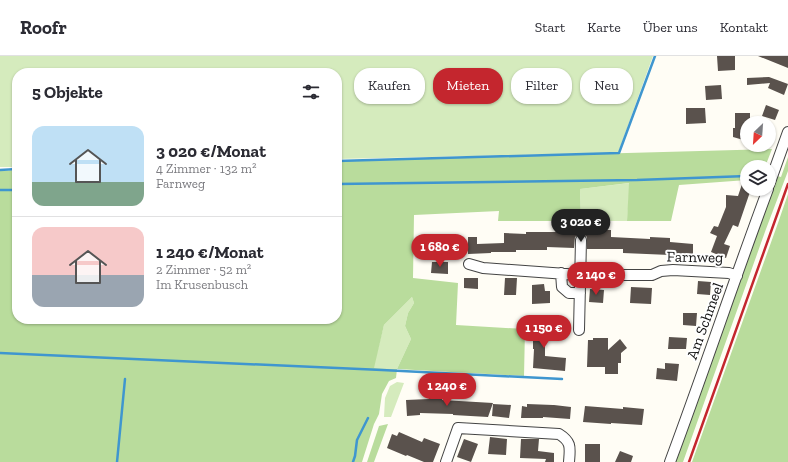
<!DOCTYPE html>
<html lang="de">
<head>
<meta charset="utf-8">
<style>
  :root { --surface:#fff; --page:#f7f7f7; --text:#2b2b33; --muted:#7c7c81; --line:#e1e1e2; --accent:#c4262e }
  body { margin:0; font-family:"Zilla Slab",serif; background:var(--page); color:var(--text); height:100vh; display:flex; flex-direction:column; font-size:15px; white-space:nowrap }
  * { box-sizing:border-box; margin:0 }
  p { font-size:13px; color:var(--muted) }
  .icon { flex:none; width:22px; height:22px; fill:none; stroke:currentColor; stroke-width:2; stroke-linecap:round; stroke-linejoin:round }
  .map { position:relative; flex:1; overflow:hidden }
  .panel { position:absolute; left:12px; top:12px; width:330px; height:256px; display:flex; flex-direction:column; background:var(--surface); border-radius:16px; box-shadow:0 1px 3px #0004 }
  .panel>* { flex:none }
  .banner { position:absolute; left:354px; top:12px; width:374px; height:36px; display:flex; gap:8px }
  .needle { width:26px; rotate:205deg }
  .tools { position:absolute; left:740px; top:60px; display:grid; gap:8px }
  .tools a { display:grid; place-items:center; width:36px; height:36px; border-radius:50%; background:var(--surface); box-shadow:0 1px 3px #0004; font-size:20px }
  .price { position:absolute; translate:-50% -34px; padding:0 9px; border-radius:14px; background:var(--accent); color:#fff; font-size:13px; line-height:26px; filter:drop-shadow(0 1px 2px #0008) }
  .price::after { content:''; position:absolute; left:50%; top:24px; width:12px; height:9px; margin-left:-6px; background:inherit; clip-path:polygon(0 0,100% 0,50% 100%) }
  .price.active { background:#222; color:#fff }
  ul { padding:0; list-style:none }
  li { display:flex; align-items:center; gap:12px; height:100px; padding:0 20px }
  li+li { border-top:1px solid var(--line) }
  li span { display:grid; place-items:center; flex:none; width:112px; height:80px; border-radius:12px; color:#555 }
  li>.icon { margin-inline-start:auto }
  span .icon { width:48px; height:48px; fill:#fffc; stroke-width:1 }
  li b { font-size:17px }
  h2 { display:flex; justify-content:space-between; align-items:center; height:48px; padding:0 20px; font-size:17px }
  .tag { padding:0 14px; border-radius:16px; background:var(--surface); box-shadow:0 1px 3px #0004; font-size:14px; line-height:36px }
  .tag.active { background:var(--accent); color:#fff }
  header { display:flex; align-items:center; gap:24px; box-sizing:border-box; height:56px; padding:0 20px; background:var(--surface); border-bottom:1px solid var(--line) }
  header strong { font-size:19px }
  nav { display:flex; gap:22px; margin-inline-start:auto; font-size:14px }
  .map>svg:first-child { display:block }
</style>
</head>
<body>
<header>
<strong>Roofr</strong>
<nav><a>Start</a><a>Karte</a><a>Über uns</a><a>Kontakt</a></nav>
</header>
<div class="map">
<svg width="788" height="406" viewBox="0 0 788 406">
  <rect width="100%" height="100%" fill="#fffdf5"/>
  <!-- green -->
  <path fill="#d5ebbd" d="M0,0H653L618,97L337,103V17H17V111H0Z
    M630,127L627,165H581L580,133Z
    M412,241L414,247L408,257L405,270L411,283L397,313L373,312L384,269Z
    M397,326L404,327L391,361H384L385,342L390,330Z"/>
  <!-- forest -->
  <path fill="#b9dc9c" fill-rule="evenodd" d="M772,93L765,111H747V124L679,129L671,165H627L629,127L580,133L581,165H498L499,155L414,159L413,222L458,227L456,269L525,273L524,320L397,313L396,322L389,325L382,338L379,358L374,368L362,406H0V115L17,114V263H337V105ZM412,241L414,247L408,257L405,270L411,283L397,313L374,312L384,269Z
    M788,101V115L766,173L683,406H675L777,120L781,121Z
    M788,138V406H692L778,167Z
    M388,368L374,406H367L379,370Z"/>
  <g fill="none" stroke-linecap="round" stroke-linejoin="round">
    <!-- stream -->
    <path stroke="#3f96cf" stroke-width="2.5" d="M337,105L619,97L655,0
      M0,114L17,113
      M337,128L637,124L747,120
      M0,134H17
      M0,297L382,314L562,323
      M117,406L125,323
      M353,406L355,400L357,384L368,362"/>
  </g>
  <!-- building -->
  <path fill="#5a524d" d="M717,0H735V14L718,15Z
    M758,0H788V12Z
    M769,21L788,28L784,39L768,32L770,27L747,29V22Z
    M721,29L722,43L706,44L705,30Z
    M766,49L779,54L775,64L762,60Z
    M686,52H705L706,67L686,68Z
    M735,57H750V67H747V85L733,81V72H735Z
    M746,116H747V133H751L738,171L733,169L724,188L730,190L726,202L711,196L717,180L710,177L714,170L718,171L726,151V139L738,140Z
    M585,174H611V181L650,183V181L670,182V186L693,188V200L670,198V199L623,197V193H587V181L585,179L581,178L578,179L575,181L574,192L547,191V194H516V196H491V197L468,198V181H477V188L504,187V177L526,178V176H558L585,177Z
    M432,206H448V218L431,217Z
    M464,222H478V233L464,232Z
    M505,222H517L516,239H504Z
    M698,225L711,226L710,239L697,238Z
    M544,228L545,235H550V247L532,248V229Z
    M631,231L652,232L651,248L630,247Z
    M590,233L604,234L603,247L589,246Z
    M683,257H697L696,270L683,269Z
    M533,261H545V300L566,302L565,315L533,312L534,293H533Z
    M669,281L687,282L686,293H668Z
    M593,282H608V294L620,283L627,292L621,297V307H618V318H605V311H587L588,284H593Z
    M665,307L679,308L677,325L656,323L657,312L665,313Z
    M429,337H442V344L493,347L488,361L453,359V358L420,357V359L407,360L406,344L429,343Z
    M493,348L511,349L509,362L492,360Z
    M527,348L553,349H554L571,351L570,363L543,361V362H521L522,350L527,351Z
    M585,350L623,353V351L644,353L642,369L611,367V368L583,366Z
    M399,376L422,386L424,382L440,388L433,406H424L407,399L406,400L387,392L392,378L397,380Z
    M490,381L507,383L506,399L488,398Z
    M464,383L478,388L471,406L457,401Z
    M521,383H539L538,395L554,397V406H545L546,403L520,402Z
    M585,388H600V406H585Z
    M620,395L633,400L631,406H615Z"/>
  <g fill="none" stroke-linecap="round" stroke-linejoin="round">
    <!-- minor casing -->
    <g stroke="#444" stroke-width="12">
      <path id="minor" d="M769,129L788,76
        M469,208L483,212L580,219H652L661,215L673,214L729,217L737,220
        M561,217L562,231L569,237H580
        M579,274L581,184
        M446,406L458,372L559,378C572,386 570,392 569,406
        M670,406C704,315 734,224 768,133"/>
    </g>
    <!-- minor -->
    <use href="#minor" stroke="#fff" stroke-width="10"/>
    <!-- rail -->
    <path stroke="#c4262e" stroke-width="2.5" d="M689,406L788,128"/>
  </g>
  <g text-anchor="middle" stroke-width="4" stroke-linejoin="round" paint-order="stroke">
    <!-- street labels -->
    <g font-size="15" fill="#111" stroke="#fff">
      <text transform="translate(695 201) rotate(1)" y="5">Farnweg</text>
      <text transform="translate(705 265) rotate(-70)" y="5">Am Schmeel</text>
    </g>
  </g>
</svg>
<div class="tools">
<a><svg class="needle" viewBox="-14 -14 28 28"><path d="M0-13l5 13h-10z" fill="#e53935"/><path d="M0 13l5-13h-10z" fill="#7c7c81"/></svg></a>
<a><svg class="icon" aria-label="layers" viewBox="0 0 24 24"><path d="M12 4l9 5-9 5-9-5zM3 14l9 5 9-5"/></svg></a>
</div>
<b class="price active" style="left:581px;top:187px">3 020 €</b>
<b class="price" style="left:440px;top:212px">1 680 €</b>
<b class="price" style="left:596px;top:240px">2 140 €</b>
<b class="price" style="left:544px;top:293px">1 150 €</b>
<b class="price" style="left:447px;top:351px">1 240 €</b>
<div class="banner">
<a class="tag">Kaufen</a>
<a class="tag active">Mieten</a>
<a class="tag">Filter</a>
<a class="tag">Neu</a>
</div>
<section class="panel">
<h2>5 Objekte<svg class="icon" aria-label="filters" viewBox="0 0 24 24"><path d="M4 7h16M4 17h16"/><circle cx="9" cy="7" r="2"/><circle cx="15" cy="17" r="2"/></svg></h2>
<ul>
<li><span style="background:linear-gradient(#bfe0f5 70%,#7fa58c 0)"><svg class="icon" aria-label="home" viewBox="0 0 24 24"><path d="M3 11l9-7 9 7M6 9v11h12V9"/></svg></span><div><b>3 020 €/Monat</b><p>4 Zimmer · 132 m²</p><p>Farnweg</p></div></li>
<li><span style="background:linear-gradient(#f6c9c9 60%,#9aa5b1 0)"><svg class="icon" aria-label="home" viewBox="0 0 24 24"><path d="M3 11l9-7 9 7M6 9v11h12V9"/></svg></span><div><b>1 240 €/Monat</b><p>2 Zimmer · 52 m²</p><p>Im Krusenbusch</p></div></li>
</ul>
</section>
</div>
</body>
</html>
